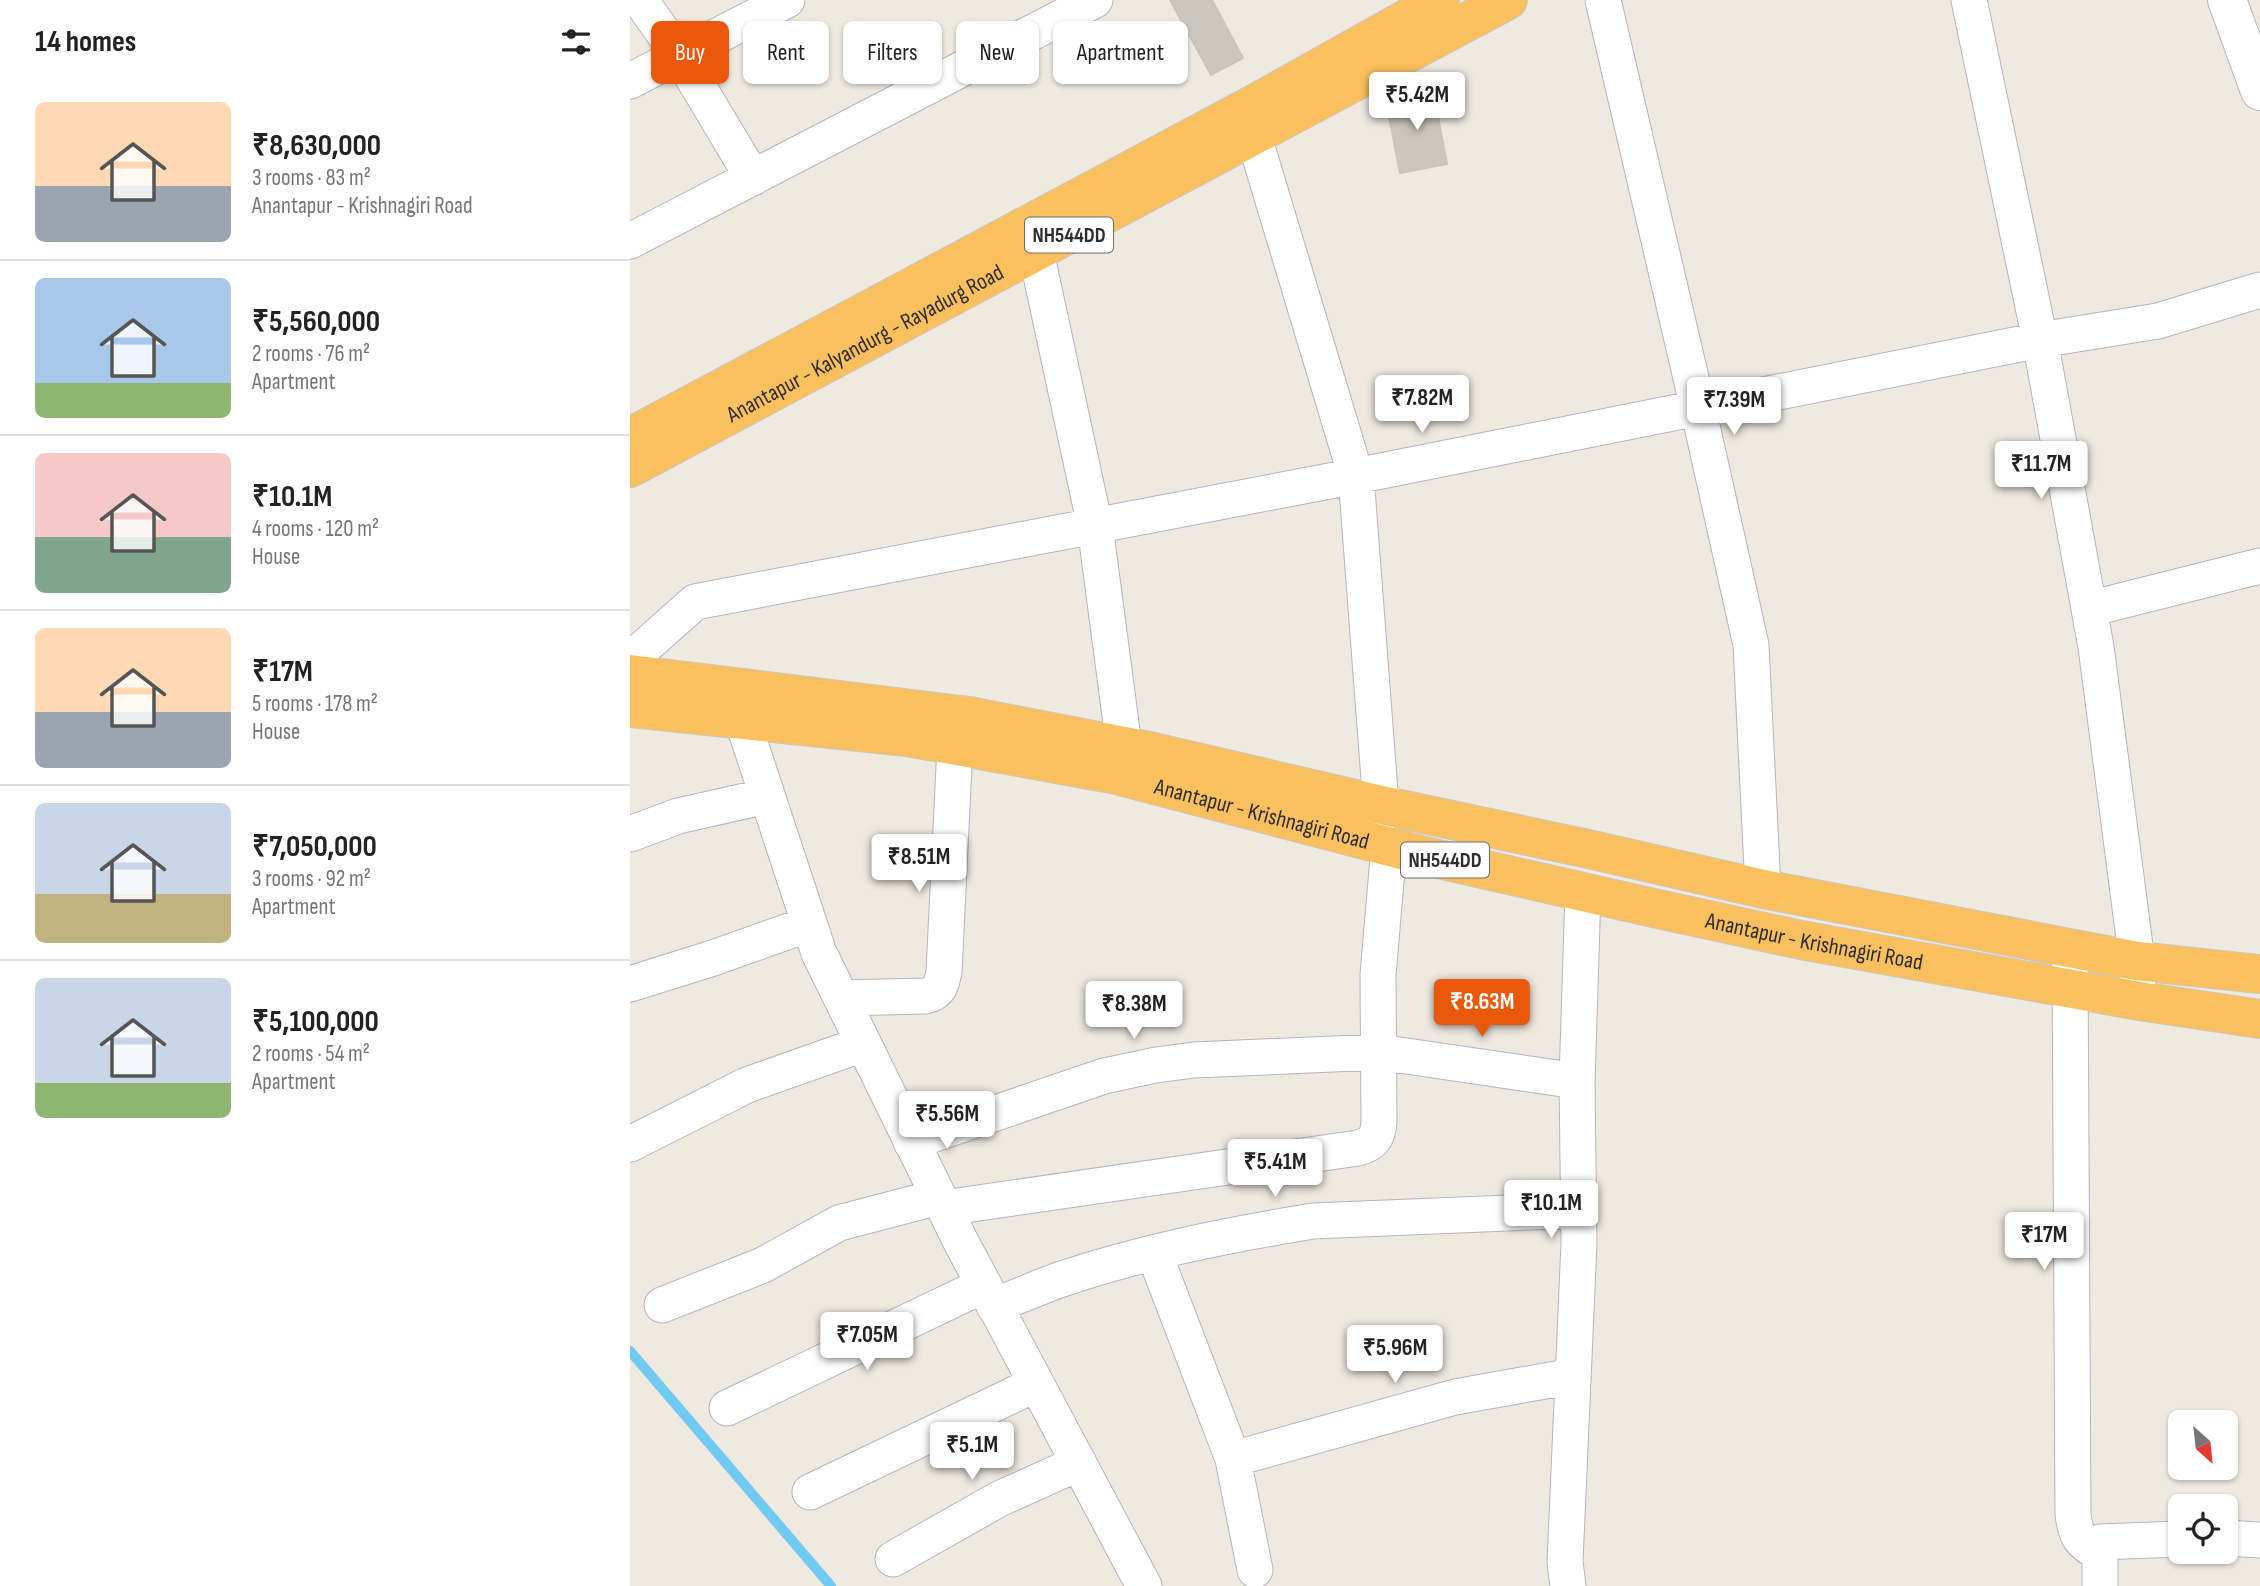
<!DOCTYPE html>
<html lang="en">
<head>
<meta charset="utf-8">
<style>
  :root { --surface:#fff; --page:#f2f2f2; --text:#222; --muted:#767676; --line:#e0e0e0; --accent:#ea580c }
  body { margin:0; font-family:"Sofia Sans Condensed",sans-serif; background:var(--page); color:var(--text); height:100vh; display:flex; flex-direction:column; font-size:26px; white-space:nowrap }
  * { box-sizing:border-box; margin:0 }
  p { font-size:23px; color:var(--muted) }
  .icon { flex:none; width:38px; height:38px; fill:none; stroke:currentColor; stroke-width:2; stroke-linecap:round; stroke-linejoin:round }
  .map { position:relative; flex:1; overflow:hidden }
  .sheet { display:flex; flex-direction:column; background:var(--surface); width:630px }
  .sheet>* { flex:none }
  .guide { position:absolute; left:21px; top:21px; width:665px; height:63px; display:flex; gap:14px }
  .needle { width:46px; rotate:153deg }
  .controls { position:absolute; left:1538px; top:1410px; display:grid; gap:14px }
  .controls a { display:grid; place-items:center; width:70px; height:70px; border-radius:10px; background:var(--surface); box-shadow:0 2px 5px #0004; font-size:35px }
  .price { position:absolute; translate:-50% -60px; padding:0 16px; border-radius:7px; background:#fff; color:#222; font-size:23px; line-height:46px; filter:drop-shadow(0 2px 4px #0008) }
  .price::after { content:''; position:absolute; left:50%; top:42px; width:21px; height:16px; margin-left:-10px; background:inherit; clip-path:polygon(0 0,100% 0,50% 100%) }
  .price.selected { background:var(--accent); color:#fff }
  ul { padding:0; list-style:none }
  li { display:flex; align-items:center; gap:21px; height:175px; padding:0 35px }
  li+li { border-top:2px solid var(--line) }
  li span { display:grid; place-items:center; flex:none; width:196px; height:140px; border-radius:10px; color:#555 }
  li>.icon { margin-inline-start:auto }
  span .icon { width:84px; height:84px; fill:#fffc; stroke-width:1 }
  li b { font-size:30px }
  h2 { display:flex; justify-content:space-between; align-items:center; height:84px; padding:0 35px; font-size:30px }
  .chip { padding:0 24px; border-radius:10px; background:var(--surface); box-shadow:0 2px 5px #0004; font-size:24px; line-height:63px }
  .chip.selected { background:var(--accent); color:#fff }
  main { display:flex; flex:1; min-height:0 }
  .map>svg:first-child { display:block }
</style>
</head>
<body>
<main>
<section class="sheet">
<h2>14 homes<svg class="icon" aria-label="filters" viewBox="0 0 24 24"><path d="M4 7h16M4 17h16"/><circle cx="9" cy="7" r="2"/><circle cx="15" cy="17" r="2"/></svg></h2>
<ul>
<li><span style="background:linear-gradient(#ffd9b3 60%,#9aa5b1 0)"><svg class="icon" aria-label="home" viewBox="0 0 24 24"><path d="M3 11l9-7 9 7M6 9v11h12V9"/></svg></span><div><b>₹8,630,000</b><p>3 rooms · 83 m²</p><p>Anantapur - Krishnagiri Road</p></div></li>
<li><span style="background:linear-gradient(#a9c7e8 75%,#8fb573 0)"><svg class="icon" aria-label="home" viewBox="0 0 24 24"><path d="M3 11l9-7 9 7M6 9v11h12V9"/></svg></span><div><b>₹5,560,000</b><p>2 rooms · 76 m²</p><p>Apartment</p></div></li>
<li><span style="background:linear-gradient(#f6c9c9 60%,#7fa58c 0)"><svg class="icon" aria-label="home" viewBox="0 0 24 24"><path d="M3 11l9-7 9 7M6 9v11h12V9"/></svg></span><div><b>₹10.1M</b><p>4 rooms · 120 m²</p><p>House</p></div></li>
<li><span style="background:linear-gradient(#ffd9b3 60%,#9aa5b1 0)"><svg class="icon" aria-label="home" viewBox="0 0 24 24"><path d="M3 11l9-7 9 7M6 9v11h12V9"/></svg></span><div><b>₹17M</b><p>5 rooms · 178 m²</p><p>House</p></div></li>
<li><span style="background:linear-gradient(#c9d6e8 65%,#c2b280 0)"><svg class="icon" aria-label="home" viewBox="0 0 24 24"><path d="M3 11l9-7 9 7M6 9v11h12V9"/></svg></span><div><b>₹7,050,000</b><p>3 rooms · 92 m²</p><p>Apartment</p></div></li>
<li><span style="background:linear-gradient(#c9d6e8 75%,#8fb573 0)"><svg class="icon" aria-label="home" viewBox="0 0 24 24"><path d="M3 11l9-7 9 7M6 9v11h12V9"/></svg></span><div><b>₹5,100,000</b><p>2 rooms · 54 m²</p><p>Apartment</p></div></li>
</ul>
</section>
<div class="map">
<svg width="1630" height="1586" viewBox="0 0 1630 1586">
  <rect width="100%" height="100%" fill="#efe9e0"/>
  <g fill="none" stroke-linecap="round" stroke-linejoin="round">
    <!-- stream -->
    <path stroke="#71caf2" stroke-width="10" d="M0,1351L201,1586"/>
  </g>
  <!-- building -->
  <path fill="#cbc7be" stroke="#cbc5b9" stroke-width="2" d="M540,0H582L613,58L581,75Z
    M803,91L817,164L770,173L756,101Z"/>
  <g fill="none" stroke-linecap="round" stroke-linejoin="round">
    <!-- minor casing -->
    <g stroke="#b3b5c1" stroke-width="37">
      <path id="minor" d="M10,0L50,56L123,178
        M973,0L1068,408L1121,645L1133,889
        M1339,0L1410,340L1466,647L1507,961L1508,989
        M0,81L157,0
        M624,137L726,476L751,805L745,831
        M0,241L465,0
        M406,252L465,526L494,746
        M1459,609L1630,566
        M0,660L65,602L726,476L1410,340L1528,321L1630,290
        M112,719L189,953L330,1240L514,1586
        M0,834L48,816L137,796
        M1440,960L1443,1514C1446,1538 1450,1542 1470,1554
        M0,984L83,958L179,924
        M211,998L295,996C310,993 311,985 314,972L325,746
        M281,1142L474,1076L526,1065L564,1060L749,1052L947,1081
        M0,1144L117,1085L233,1044
        M314,1208L728,1148C743,1144 748,1137 749,1122L748,975L759,846
        M524,1253L603,1459L625,1570
        M32,1305L133,1265L209,1223L308,1197
        M364,1306C386,1297 407,1288 429,1280C511,1252 598,1235 683,1221L948,1210
        M97,1408L354,1285
        M603,1459L825,1397L943,1376
        M180,1492L406,1384
        M1596,1538L1630,1540
        M263,1559L369,1499L449,1463
        M938,1586L935,1562L949,1243L947,1081L953,892
        M1470,1586V1542L1550,1539"/>
    </g>
    <!-- tertiary casing -->
    <g stroke="#b3b5c1" stroke-width="40">
      <path id="tertiary" d="M1597,0L1630,91"/>
    </g>
    <!-- trunk casing -->
    <g stroke="#c8c8c8" stroke-width="40">
      <g id="trunk">
        <path d="M0,437L628,102L810,0"/>
        <path id="s1" d="M0,468L878,0"/>
        <path d="M0,674L339,716L519,751L751,805L963,850L1133,889L1507,961L1630,974"/>
        <path id="s2" d="M0,708L277,737L482,774L791,855L1019,907L1171,940L1509,1001L1630,1019"/>
      </g>
    </g>
    <!-- minor -->
    <use href="#minor" stroke="#fff" stroke-width="35"/>
    <!-- tertiary -->
    <use href="#tertiary" stroke="#fff" stroke-width="38"/>
    <!-- trunk -->
    <use href="#trunk" stroke="#fac05d" stroke-width="38"/>
  </g>
  <g text-anchor="middle" stroke-width="5" stroke-linejoin="round" paint-order="stroke">
    <!-- shield labels -->
    <g fill="#fff" stroke="#6c6c6c" stroke-width="2">
      <rect x="395" y="217.5" width="88" height="35" rx="5"/>
      <rect x="771" y="842.5" width="88" height="35" rx="5"/>
    </g>
    <g font-size="21" font-weight="bold" fill="#2d2d2d">
      <text x="439" y="242">NH544DD</text>
      <text x="815" y="867">NH544DD</text>
    </g>
    <!-- street labels -->
    <g font-size="23" fill="#2d2d2d" stroke="#fff">
      <text dy="8" stroke="none"><textPath href="#s1" startOffset="266">Anantapur - Kalyandurg - Rayadurg Road</textPath></text>
      <text dy="8" stroke="none"><textPath href="#s2" startOffset="642">Anantapur - Krishnagiri Road</textPath></text>
      <text dy="8" stroke="none"><textPath href="#s2" startOffset="1209">Anantapur - Krishnagiri Road</textPath></text>
    </g>
  </g>
</svg>
<div class="controls">
<a><svg class="needle" viewBox="-14 -14 28 28"><path d="M0-13l5 13h-10z" fill="#e53935"/><path d="M0 13l5-13h-10z" fill="#767676"/></svg></a>
<a><svg class="icon" aria-label="locate" viewBox="0 0 24 24"><circle cx="12" cy="12" r="6"/><path d="M12 2v4M12 18v4M2 12h4M18 12h4"/></svg></a>
</div>
<b class="price" style="left:787px;top:132px">₹5.42M</b>
<b class="price" style="left:792px;top:435px">₹7.82M</b>
<b class="price" style="left:1104px;top:437px">₹7.39M</b>
<b class="price" style="left:1411px;top:501px">₹11.7M</b>
<b class="price" style="left:289px;top:894px">₹8.51M</b>
<b class="price selected" style="left:852px;top:1039px">₹8.63M</b>
<b class="price" style="left:504px;top:1041px">₹8.38M</b>
<b class="price" style="left:317px;top:1151px">₹5.56M</b>
<b class="price" style="left:645px;top:1199px">₹5.41M</b>
<b class="price" style="left:921px;top:1240px">₹10.1M</b>
<b class="price" style="left:1414px;top:1272px">₹17M</b>
<b class="price" style="left:237px;top:1372px">₹7.05M</b>
<b class="price" style="left:765px;top:1385px">₹5.96M</b>
<b class="price" style="left:342px;top:1482px">₹5.1M</b>
<div class="guide">
<a class="chip selected">Buy</a>
<a class="chip">Rent</a>
<a class="chip">Filters</a>
<a class="chip">New</a>
<a class="chip">Apartment</a>
</div>
</div>
</main>
</body>
</html>
